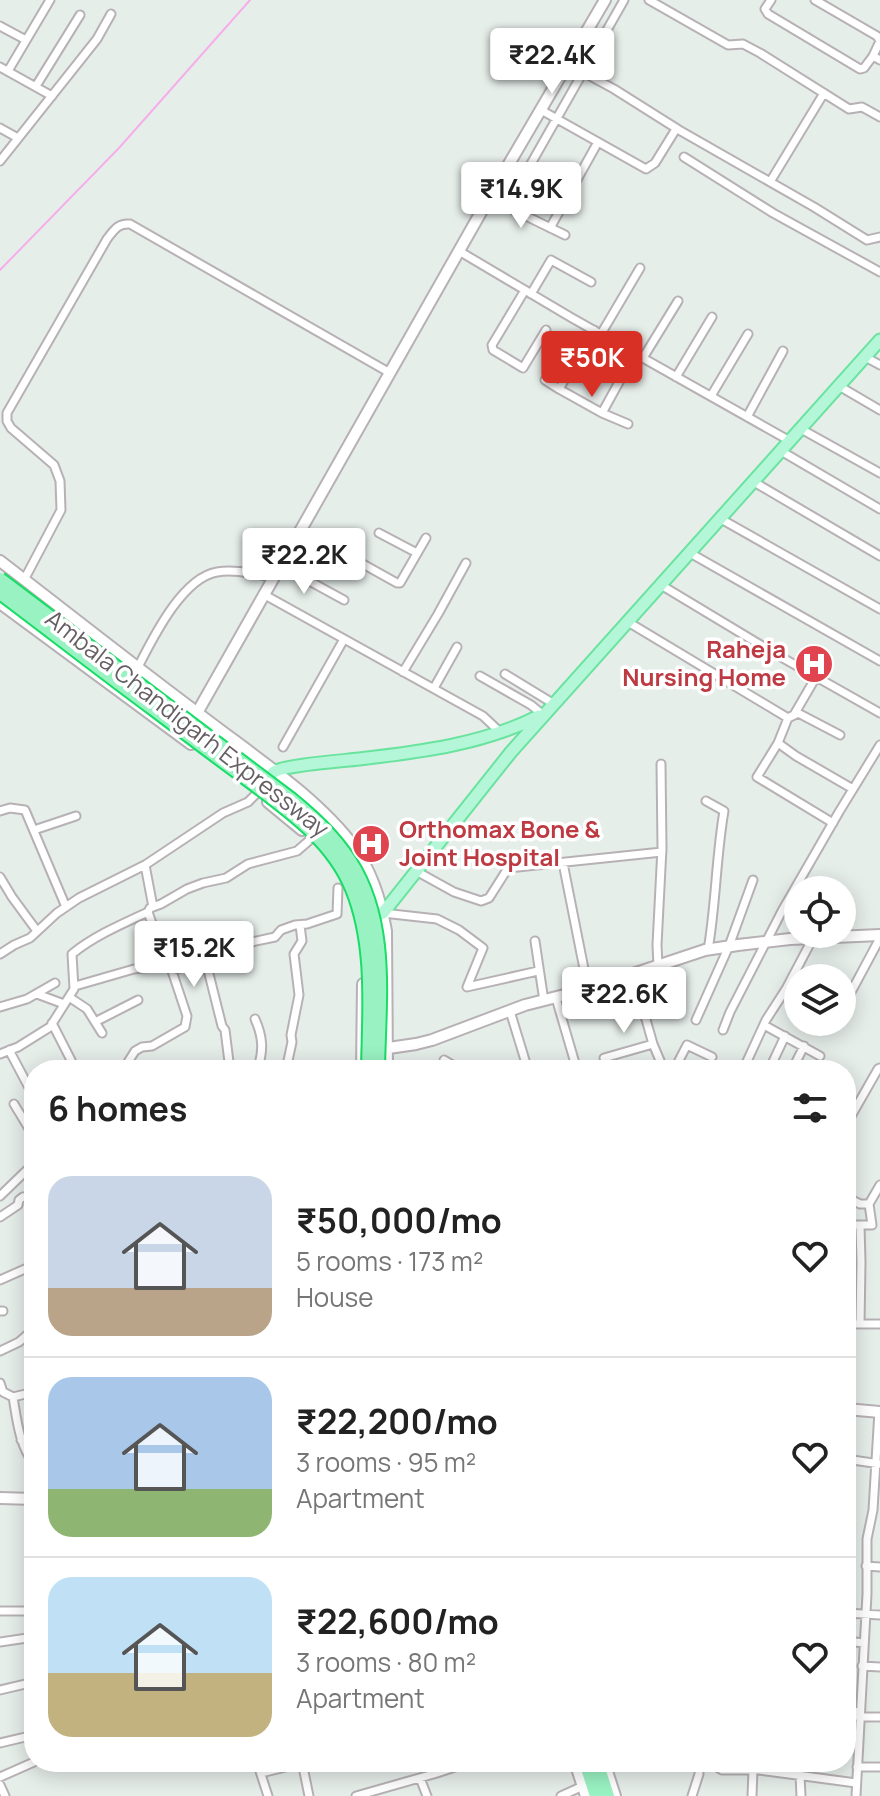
<!DOCTYPE html>
<html lang="en">
<head>
<meta charset="utf-8">
<style>
  :root { --surface:#fff; --page:#f2f2f2; --text:#222; --muted:#767676; --line:#e0e0e0; --accent:#d93025 }
  body { margin:0; font-family:Manrope,sans-serif; background:var(--page); color:var(--text); height:100vh; display:flex; flex-direction:column; font-size:30px; white-space:nowrap }
  * { box-sizing:border-box; margin:0 }
  p { font-size:26px; color:var(--muted) }
  .icon { flex:none; width:44px; height:44px; fill:none; stroke:currentColor; stroke-width:2; stroke-linecap:round; stroke-linejoin:round }
  .map { position:relative; flex:1; overflow:hidden }
  .panel { position:absolute; left:24px; top:1060px; width:832px; height:712px; display:flex; flex-direction:column; background:var(--surface); border-radius:32px; box-shadow:0 4px 20px #0003 }
  .panel>* { flex:none }
  .controls { position:absolute; left:784px; top:876px; display:grid; gap:16px }
  .controls a { display:grid; place-items:center; width:72px; height:72px; border-radius:50%; background:var(--surface); box-shadow:0 4px 20px #0003; font-size:40px }
  .price { position:absolute; translate:-50% -68px; padding:0 18px; border-radius:8px; background:#fff; color:#222; font-size:26px; line-height:52px; filter:drop-shadow(0 2px 4px #0008) }
  .price::after { content:''; position:absolute; left:50%; top:48px; width:24px; height:18px; margin-left:-12px; background:inherit; clip-path:polygon(0 0,100% 0,50% 100%) }
  .price.current { background:var(--accent); color:#fff }
  ul { padding:0; list-style:none }
  li { display:flex; align-items:center; gap:24px; height:200px; padding:0 24px }
  li+li { border-top:2px solid var(--line) }
  li span { display:grid; place-items:center; flex:none; width:224px; height:160px; border-radius:24px; color:#555 }
  li>.icon { margin-inline-start:auto }
  span .icon { width:96px; height:96px; fill:#fffc; stroke-width:1 }
  li b { font-size:34px }
  h2 { display:flex; justify-content:space-between; align-items:center; height:96px; padding:0 24px; font-size:34px }
  .map>svg:first-child { display:block }
</style>
</head>
<body>
<div class="map">
<svg width="880" height="1796" viewBox="0 0 880 1796">
  <rect width="100%" height="100%" fill="#e6eeea"/>
  <g fill="none" stroke-linecap="round" stroke-linejoin="round">
    <!-- stream -->
    <path stroke="#f6aeeb" stroke-width="2" d="M0,270L119,148L250,0"/>
    <!-- street casing -->
    <g stroke="#b7b1b5" stroke-width="11">
      <path id="street" d="M649,0L728,45L743,44L760,53L849,109L862,107L880,117
        M771,0L765,9L768,14L860,69L864,68L873,56
        M815,0L877,36L880,41L873,56L880,60
        M0,26L26,40
        M568,64L614,89L679,130L814,207L867,240L880,237
        M0,67L52,96
        M8,71L50,0
        M36,86L80,15
        M541,110L646,169L655,163L676,129
        M0,128L18,138
        M684,157L773,213L880,272
        M0,161L97,39L111,14
        M770,182L824,93
        M489,198L565,235
        M507,206L624,0
        M550,228L598,142
        M459,251L572,318L790,441
        M525,290L492,345L493,350L523,368L546,330
        M531,294L551,260L591,282
        M601,334L640,268
        M865,357L880,365
        M643,358L678,301
        M676,377L712,317
        M545,380L559,389L594,330
        M839,386L880,410
        M559,389L602,413
        M711,396L748,334
        M747,417L783,351
        M628,424L602,413L635,353
        M801,429L880,473
        M781,451L880,509
        M754,482L880,556
        M721,519L880,609
        M300,529L397,583H400L426,538
        M379,533L417,553
        M690,553L880,661
        M280,565L344,600
        M24,580L61,510L60,481L54,465L11,428L7,421V413L107,239C114,230 118,223 130,224L390,373
        M661,585L774,653L880,713
        M263,594L483,716L500,732
        M628,622L788,718L798,713L840,735
        M138,667C153,638 182,578 217,572C235,569 254,574 273,577
        M403,672L438,614L466,563
        M505,674L554,704
        M480,676L531,705L542,714
        M434,688L457,647
        M795,713L816,677
        M788,718L778,743L796,756L853,789
        M778,743L757,777L833,823
        M283,747L344,639
        M706,801L724,811C716,857 716,904 708,950
        M0,811L10,808L25,810L66,907
        M34,830L76,816
        M563,863L588,989
        M145,865L153,907
        M416,871L454,892L481,901L489,898L508,868L662,852
        M0,877L12,897L37,931
        M148,912L161,949L172,971L205,958L214,957L247,943L275,937L281,930L295,925L307,924L337,914L338,888
        M383,913L437,919L459,930L483,948L467,987L538,971
        M535,941L544,1001
        M0,954L14,945L30,938L57,913L79,898L145,865L223,813L248,802L257,793
        M205,958L222,1026L225,1030L230,1070
        M658,966L657,945L662,848L661,764
        M633,974L653,1044L664,1070
        M75,986L134,969L169,965
        M37,994L64,1004
        M69,997L87,1009L102,1033
        M556,998L577,1070
        M0,1007L27,999L55,983
        M842,1009L880,938
        M510,1011L528,1070
        M255,1019C263,1037 264,1051 257,1070
        M696,1020L729,946L753,880
        M95,1022L138,1000
        M52,1023L76,1070
        M764,1025L820,1056
        M830,1027L834,1022
        M723,1030L730,1012L782,911L839,812L880,745
        M9,1050L34,1097
        M0,1054L18,1047L50,1027L74,989L72,954C94,936 122,924 148,912L150,908L161,904L187,889L203,883L226,878L248,864L297,851L312,838
        M604,1058L653,1044
        M444,1060L461,1070
        M123,1070L135,1051L142,1047L152,1046L185,1027L187,1016L172,971
        M152,1070L176,1066L192,1070
        M286,1070L292,1042L291,1035L299,995L294,954L302,941L300,925
        M674,1070L687,1045L712,1057
        M743,1070L766,1020L786,989L813,938
        M769,1070L785,1036
        M792,1070L804,1046
        M14,1104L34,1137
        M846,1125L878,1069L880,1068
        M0,1196L28,1169L34,1165
        M846,1197L860,1204H869L872,1225H846
        M869,1204L880,1185
        M0,1217L18,1205L19,1200L23,1197
        M860,1226L861,1262L860,1324
        M0,1280L34,1265
        M0,1311H3
        M846,1324H880
        M0,1351L19,1342L34,1329
        M0,1383L3,1392L13,1397C17,1420 19,1445 34,1464
        M13,1397L34,1392
        M21,1440L34,1437
        M846,1459L880,1464
        M866,1566L880,1567
        M0,1611H27L34,1609
        M846,1613L880,1615
        M846,1641L864,1643
        M0,1642L34,1637
        M862,1666L880,1667
        M0,1690L34,1682
        M846,1710L859,1712
        M859,1717H880
        M0,1743L34,1735
        M257,1762L268,1796
        M302,1762L309,1796
        M709,1762L722,1770H759L856,1783
        M857,1767H880
        M261,1773L302,1763L319,1765
        M800,1775L801,1796
        M0,1777L34,1762
        M420,1778L427,1796
        M0,1785L5,1796
        M356,1796L437,1773L470,1762
        M561,1796L583,1786
        M692,1796L699,1774V1762
        M752,1796L753,1770
        M856,1796L867,1594V1539L873,1510L879,1411"/>
    </g>
    <!-- secondary casing -->
    <g stroke="#b7b0b5" stroke-width="14">
      <path id="secondary" d="M0,561C69,614 137,668 207,720C254,756 319,799 354,847C372,872 381,901 386,931L387,1070
        M0,603L191,744
        M197,713L489,198L605,0
        M268,802L302,830
        M382,1049L416,1044L432,1040L525,1005L588,989L705,950L738,945L790,939L880,935
        M362,1070L363,984
        M846,1409L880,1412
        M0,1498L34,1499
        M575,1762L586,1796
        M604,1762L615,1796"/>
    </g>
    <!-- primary casing -->
    <g stroke="#6ae39f" stroke-width="15">
      <path id="primary" d="M262,787C266,783 270,775 274,772C284,765 343,761 359,759C420,752 484,744 539,716
        M366,919L383,913L511,752L880,340"/>
    </g>
    <!-- highway casing -->
    <g stroke="#18dd67" stroke-width="16">
      <path id="highway" d="M585,1762L596,1796
        M597,1762L608,1796"/>
    </g>
    <!-- street -->
    <use href="#street" stroke="#fff" stroke-width="7"/>
    <!-- secondary -->
    <use href="#secondary" stroke="#fff" stroke-width="10"/>
    <!-- primary -->
    <use href="#primary" stroke="#b3f7d8" stroke-width="11"/>
    <!-- highway -->
    <use href="#highway" stroke="#99f2c2" stroke-width="12"/>
    <!-- highway-bridge casing -->
    <g stroke="#18dd67" stroke-width="16" stroke-linecap="butt">
      <path id="highway-bridge" d="M0,579L291,799C313,817 334,836 350,861C390,923 379,1000 378,1070
        M0,593C52,632 103,672 156,711C185,733 214,755 244,777C285,808 332,839 352,889C375,945 369,1011 368,1070"/>
    </g>
    <!-- highway-bridge -->
    <use href="#highway-bridge" stroke="#99f2c2" stroke-width="12"/>
  </g>
  <!-- icons -->
  <defs>
    <g id="hospital-disc" transform="scale(2)"><circle r="9.5" fill="#e0444e" stroke="#fff"/><path d="M-5-5h3v3.5h4V-5h3V5h-3V1.5h-4V5h-3Z" fill="#fff"/></g>
  </defs>
  <g fill-rule="evenodd">
    <use href="#hospital-disc" x="814" y="664"/>
    <use href="#hospital-disc" x="371" y="844"/>
  </g>
  <g text-anchor="middle" stroke-width="7" stroke-linejoin="round" paint-order="stroke">
    <!-- health labels -->
    <g font-size="24" font-weight="bold" fill="#be3a42" stroke="#fff" text-anchor="end">
      <text x="786" y="658">Raheja<tspan x="786" dy="28">Nursing Home</tspan></text>
      <text x="399" y="838" text-anchor="start">Orthomax Bone &amp;<tspan x="399" dy="28">Joint Hospital</tspan></text>
    </g>
    <!-- street labels -->
    <g font-size="24" fill="#655e63" stroke="#fff">
      <text transform="translate(187 724) rotate(38)" y="8">Ambala Chandigarh Expressway</text>
    </g>
  </g>
</svg>
<div class="controls">
<a><svg class="icon" aria-label="locate" viewBox="0 0 24 24"><circle cx="12" cy="12" r="6"/><path d="M12 2v4M12 18v4M2 12h4M18 12h4"/></svg></a>
<a><svg class="icon" aria-label="layers" viewBox="0 0 24 24"><path d="M12 4l9 5-9 5-9-5zM3 14l9 5 9-5"/></svg></a>
</div>
<b class="price" style="left:552px;top:96px">₹22.4K</b>
<b class="price" style="left:521px;top:230px">₹14.9K</b>
<b class="price current" style="left:592px;top:399px">₹50K</b>
<b class="price" style="left:304px;top:596px">₹22.2K</b>
<b class="price" style="left:194px;top:989px">₹15.2K</b>
<b class="price" style="left:624px;top:1035px">₹22.6K</b>
<section class="panel">
<h2>6 homes<svg class="icon" aria-label="filters" viewBox="0 0 24 24"><path d="M4 7h16M4 17h16"/><circle cx="9" cy="7" r="2"/><circle cx="15" cy="17" r="2"/></svg></h2>
<ul>
<li><span style="background:linear-gradient(#c9d6e8 70%,#b9a48a 0)"><svg class="icon" aria-label="home" viewBox="0 0 24 24"><path d="M3 11l9-7 9 7M6 9v11h12V9"/></svg></span><div><b>₹50,000/mo</b><p>5 rooms · 173 m²</p><p>House</p></div><svg class="icon" aria-label="heart" viewBox="0 0 24 24"><path d="M12 20l-8-8c-3-5 5-10 8-4 3-6 11-1 8 4z"/></svg></li>
<li><span style="background:linear-gradient(#a9c7e8 70%,#8fb573 0)"><svg class="icon" aria-label="home" viewBox="0 0 24 24"><path d="M3 11l9-7 9 7M6 9v11h12V9"/></svg></span><div><b>₹22,200/mo</b><p>3 rooms · 95 m²</p><p>Apartment</p></div><svg class="icon" aria-label="heart" viewBox="0 0 24 24"><path d="M12 20l-8-8c-3-5 5-10 8-4 3-6 11-1 8 4z"/></svg></li>
<li><span style="background:linear-gradient(#bfe0f5 60%,#c2b280 0)"><svg class="icon" aria-label="home" viewBox="0 0 24 24"><path d="M3 11l9-7 9 7M6 9v11h12V9"/></svg></span><div><b>₹22,600/mo</b><p>3 rooms · 80 m²</p><p>Apartment</p></div><svg class="icon" aria-label="heart" viewBox="0 0 24 24"><path d="M12 20l-8-8c-3-5 5-10 8-4 3-6 11-1 8 4z"/></svg></li>
</ul>
</section>
</div>
</body>
</html>
